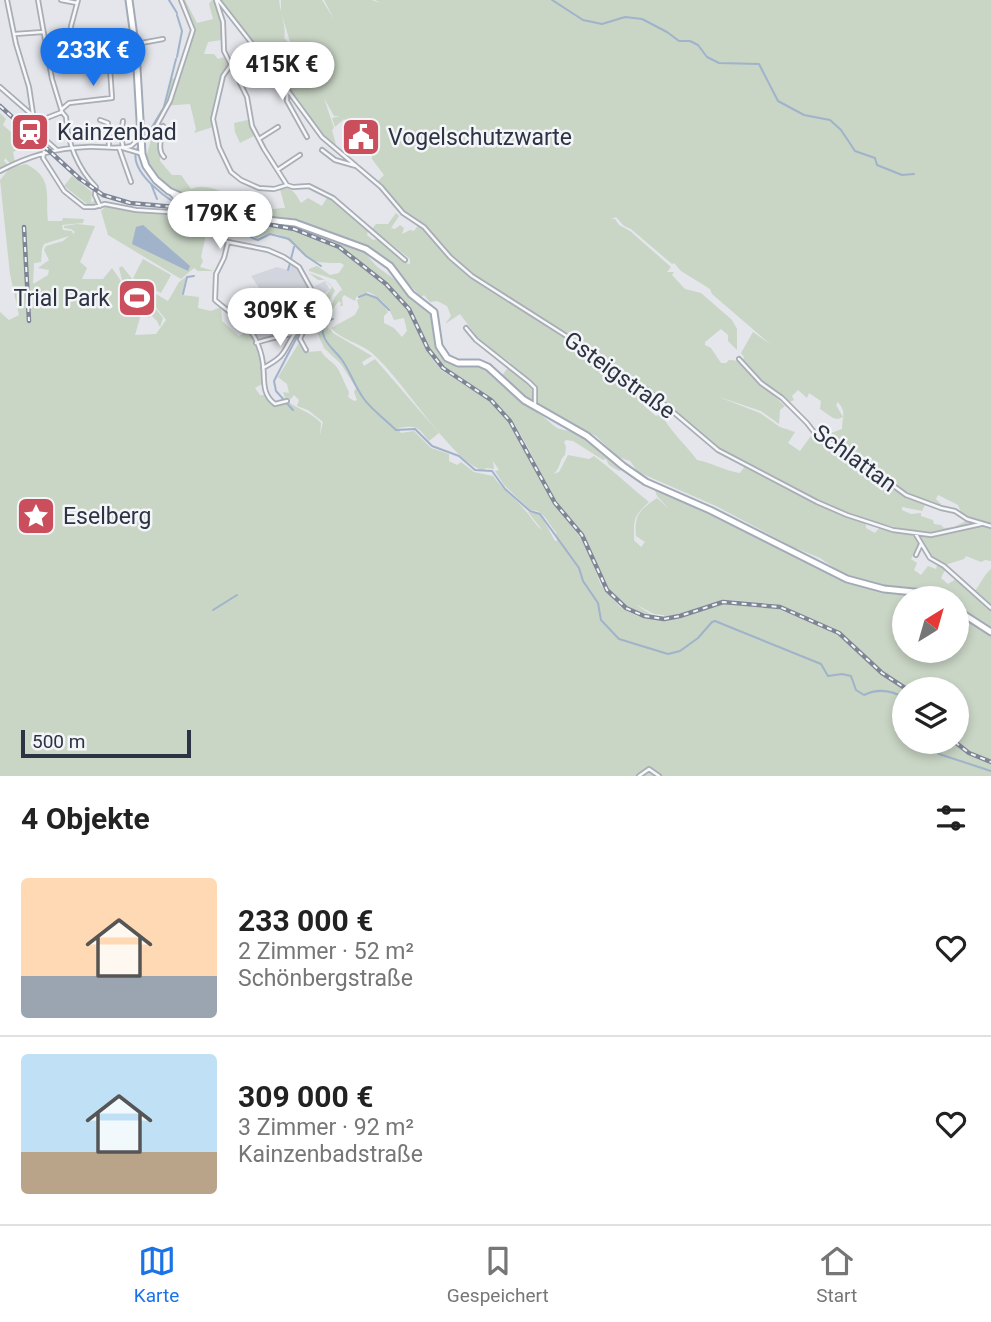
<!DOCTYPE html>
<html lang="de">
<head>
<meta charset="utf-8">
<style>
  :root { --surface:#fff; --page:#f6f6f6; --text:#222; --muted:#767676; --line:#e0e0e0; --accent:#1a73e8 }
  body { margin:0; font-family:Roboto,sans-serif; background:var(--page); color:var(--text); height:100vh; display:flex; flex-direction:column; font-size:26px; white-space:nowrap }
  * { box-sizing:border-box; margin:0 }
  p { font-size:23px; color:var(--muted) }
  .icon { flex:none; width:38px; height:38px; fill:none; stroke:currentColor; stroke-width:2; stroke-linecap:round; stroke-linejoin:round }
  .map { position:relative; height:776px; overflow:hidden }
  .sheet { display:flex; flex-direction:column; background:var(--surface); flex:1 }
  .sheet>* { flex:none }
  .needle { width:46px; rotate:37deg }
  .buttons { position:absolute; left:892px; top:586px; display:grid; gap:14px }
  .buttons a { display:grid; place-items:center; width:77px; height:77px; border-radius:50%; background:var(--surface); box-shadow:0 4px 10px #0003; font-size:35px }
  .scale { position:absolute; left:21px; bottom:18px; width:170px; box-sizing:border-box; padding-left:7px; border:4px solid #2c3343; border-top:0; font-size:19px; line-height:24px; white-space:nowrap; color:#2c3343; -webkit-text-stroke:5px #f4f5f8; paint-order:stroke }
  .price { position:absolute; translate:-50% -60px; padding:0 16px; border-radius:24px; background:#fff; color:#222; font-size:23px; line-height:46px; filter:drop-shadow(0 2px 4px #0008) }
  .price::after { content:''; position:absolute; left:50%; top:42px; width:21px; height:16px; margin-left:-10px; background:inherit; clip-path:polygon(0 0,100% 0,50% 100%) }
  .price.selected { background:var(--accent); color:#fff }
  ul { padding:0; list-style:none }
  li { display:flex; align-items:center; gap:21px; height:175px; padding:0 21px }
  li+li { border-top:2px solid var(--line) }
  li span { display:grid; place-items:center; flex:none; width:196px; height:140px; border-radius:7px; color:#555 }
  li>.icon { margin-inline-start:auto }
  span .icon { width:84px; height:84px; fill:#fffc; stroke-width:1 }
  li b { font-size:30px }
  h2 { display:flex; justify-content:space-between; align-items:center; height:84px; padding:0 21px; font-size:30px }
  .menu { display:flex; justify-content:space-around; align-items:center; height:98px; border-top:2px solid var(--line); background:var(--surface); font-size:19px; color:var(--muted) }
  .menu a { display:grid; justify-items:center; gap:4px }
  .menu .selected { color:var(--accent) }
  .map>svg:first-child { display:block }
</style>
</head>
<body>
<div class="map">
<svg width="991" height="776" viewBox="0 0 991 776">
  <rect width="100%" height="100%" fill="#e4e6eb"/>
  <!-- built -->
  <path fill="#d2d5dd" d="M290,263L300,269L311,288L325,281L330,290L320,296V302L314,314L299,330L256,343L251,332L259,320L261,311L270,304L251,276L277,267L288,270Z"/>
  <!-- green -->
  <path fill="#c9d5c5" fill-rule="evenodd" d="M182,0H185L197,23L213,19L209,4L212,0C222,9 222,26 221,40L208,42L204,54H214L218,59L224,57L228,65C218,79 211,110 213,127L194,133L196,129L190,104L163,106L172,78L177,80L194,31Z
    M220,0H279C280,12 287,28 284,38L291,45L281,12V0H322L334,19L324,0H372L380,3L375,0H991V561L985,560L981,562L966,556L964,559L945,565L931,557L919,534C939,538 959,532 979,526L981,523L962,515L958,505L938,495L936,499L941,504V508L906,494L848,452L819,436L823,431L831,433L842,429C842,417 847,413 838,402L836,405L843,417L838,419L833,418L820,409L821,401L809,393L807,398L798,390L792,396L794,400L790,402L761,382L742,362L744,357L741,353L753,332L770,344L712,294L710,289L681,271L674,263L672,264L631,229L624,226L616,217L611,219H615L619,225L630,231L671,267L667,272H674L672,275L685,289L701,293L732,320L737,329V350L728,341V335L721,329L705,342V345L711,348L721,363H726L729,360L740,361L756,379L785,406L780,410L779,424L761,411L716,396L760,413L780,427L795,432L788,443L800,451L813,433L847,453L905,496L926,503L922,511L902,507V510L911,514L921,513V516L933,520L934,524L941,525L944,528L954,527L968,520L975,523C938,541 902,529 865,519L866,528L875,533L880,527L915,536L919,544L911,559L917,563L914,570L921,575L928,566L936,569L937,565L946,568L941,578L948,584L956,579L969,590L975,591C981,583 984,575 991,569V606L987,603L991,609V627L957,607V598H945L926,590L881,586L846,576L820,558L793,547L716,506L638,472L630,461L618,457L596,436L536,404L501,377L511,363L481,342L460,314L445,324L451,316L447,306L437,301L430,302L424,295L421,297L385,258L364,245L296,221L256,216L176,192L159,179L148,164L147,154L151,140L160,129V161L172,175H181L191,189C217,179 238,207 263,210C270,210 278,208 285,208L280,189C292,186 295,193 301,203L308,198L322,206L328,196L368,230L367,235L373,240L378,239L405,263L410,264V259L372,229L376,224H388L396,213L399,216L391,228L395,229L400,225L404,228L402,234L410,230L414,231L420,223L404,212L377,182L384,175L372,159L370,143L357,123L353,126L344,119L335,127L332,118L340,116H334L324,98L334,128L332,130L336,145L324,136ZM653,393L718,449L747,463L740,473C725,471 713,463 697,460C687,446 666,427 662,414L656,416L644,406Z
    M0,113L6,119L3,125L12,133L18,129L28,144L13,152L15,162L11,164L5,158L4,161L8,165L0,169Z
    M248,120L254,136L240,143L235,132L234,123Z
    M26,164C54,178 45,196 48,221H67H62L63,218L84,219L83,223L62,225L63,230L72,231L73,234L75,232L71,229L64,228V226L77,224L95,226L80,262L87,268L82,279H103L112,268L123,284L119,268L122,266L163,318L160,327L157,321L139,303L150,318L141,314L135,335L156,334L166,320L137,283L168,301L179,282L186,277L182,295L199,297L198,308L211,311L221,307L222,321L239,336L245,332H251L261,355L262,384L255,388L260,395H265L274,405L287,401C299,410 311,412 321,423L320,435L323,422L308,410L297,406L299,400L294,395L291,399L285,398L283,392L289,393L287,384L278,377L300,341L306,352L321,351C325,359 334,362 338,369C342,376 345,385 349,392L348,397L354,401L357,400L354,392L356,388L341,364L324,348L314,325L327,321L328,332L329,328L333,333L372,356L362,362L364,366L375,359L439,433L429,441C417,426 417,425 398,428L401,433L414,431L431,448L449,454V461L457,465L461,462L474,472L493,476C502,489 513,497 524,509C531,516 534,524 542,530L528,512L537,513L542,517L555,541H557L556,532C548,524 544,509 530,510L504,485L495,471L499,470L493,461L494,469L487,468L482,470C451,460 403,380 372,353C360,343 341,340 331,328L355,315L359,307L357,300L366,294C376,296 382,303 388,312L384,316V323L394,328L402,337L407,331L404,318L394,320C389,307 381,297 368,292L356,297L355,301L344,295L342,298L343,306H340L341,303L339,301L328,315L335,297L341,290L343,291L336,280L309,271V269L317,266L330,275L339,273L344,265L341,263C333,263 321,263 314,261C294,252 283,222 257,238C249,234 246,230 239,224C228,215 212,215 199,214L196,209L228,214L254,224L294,230L323,241L338,248L393,292L408,310L431,357L441,370L490,401L509,422L554,503L585,544L601,585L620,607L637,616L657,620L681,618L723,603L773,607L838,634L854,647L881,674L905,689V742H953L968,754L991,764V776H0V312L9,320L19,315L10,274L0,180L10,168ZM69,236L63,241L46,246L44,250L49,260L38,268L49,270L48,275L33,284L34,263L41,262L42,249L44,244Z
    M72,176L92,192L91,203L95,200L97,204H87L64,186Z
    M106,206L154,214H179L190,217L203,230L205,239L201,257L203,261L200,267L214,271H198L194,268L181,279L108,235L101,211Z
    M264,222L295,225L353,246L360,252L362,250C369,256 372,263 380,269C395,280 418,294 431,312C440,326 430,345 443,357C455,369 470,361 483,367C495,373 505,387 515,396C528,406 541,414 553,425C561,432 569,429 577,433C595,441 609,457 624,469L619,471L609,465L606,459L603,460L573,441L566,440L564,442L566,447L565,455C559,459 561,469 553,474L559,472L568,455L589,459L594,456C614,471 630,487 649,502C633,517 634,518 634,540L641,547L645,542L636,536C634,514 640,510 657,498L669,509L657,496L654,488L709,512L855,585L936,598H905V651H957V615H962L991,634V760L976,755L957,742V690L910,689L877,667L846,636L833,628L774,604L730,600L709,604L680,615L665,618L664,615L654,614L635,604L650,614L663,618C604,616 607,575 584,536C576,523 563,513 555,499C538,471 526,437 505,412C486,390 456,383 438,361C425,345 421,326 411,309C400,294 387,285 372,273C361,265 351,254 339,247C318,233 289,225 264,222Z
    M143,259L171,275L161,293L133,278Z
    M309,273C320,277 329,280 335,291L328,302H330L326,312L327,320L312,321L313,319L309,323H306L332,287L325,280H318Z"/>
  <!-- water -->
  <path fill="#a0b3ca" d="M143,225L190,266L188,271L132,244L136,227Z"/>
  <g fill="none" stroke-linecap="round" stroke-linejoin="round">
    <!-- stream -->
    <path stroke="#a0b3ca" stroke-width="2" d="M169,0L177,13
      M552,0L583,20L602,24L625,17L642,19L667,32L679,41H690L698,45L707,57L719,63L759,64L778,101L804,115L830,120L841,130L855,151L875,158L877,165L902,175L914,174
      M221,2L235,20
      M177,57L182,31L177,15
      M277,74L293,84
      M143,142L164,107L176,59
      M139,146C122,169 174,206 193,212
      M151,184L157,199
      M198,213C211,215 225,215 236,223C245,230 246,237 258,240L270,234L289,239L306,256L321,266
      M291,259L294,247
      M288,270L290,263
      M183,294L187,277L194,276
      M359,297L366,294L377,298L389,310
      M333,319L323,322C319,340 333,348 342,360C350,371 355,387 364,399C371,409 386,420 396,430L415,429L432,446L459,456L475,470L492,471L505,489L530,511L540,514L579,568L583,581L598,603L601,620L619,639L668,654L680,651L698,638L712,622L715,621L821,664L828,676L842,674L851,676L856,690L864,695C878,688 891,690 905,698
      M293,410L276,391L274,381L299,333
      M213,610L237,595
      M927,742L939,754L991,771"/>
    <!-- street casing -->
    <g stroke="#a9adb5" stroke-width="6">
      <path id="street" d="M7,0L16,44L29,87L33,114
        M38,0L52,79L62,112L66,117C67,142 78,169 96,187L95,195L100,206
        M61,0L77,3
        M216,0L223,22L224,51L247,97L252,126L264,149L287,185
        M218,0L275,73L322,137L381,187L403,213L424,227L450,257L472,276L568,337L592,360L615,376L646,389L718,450L817,502L847,515L893,530L931,535L981,524
        M15,34L43,32
        M136,44L163,39
        M70,55L71,26L78,0
        M51,60L134,51
        M230,66L223,76L213,119L219,147L231,172L241,180L259,188L274,189L287,185L293,187L309,186L333,198L405,260
        M0,87L39,121L62,112
        M287,88V101L307,137
        M62,109L69,103L112,98L109,54
        M100,120L108,123L109,147
        M123,121L121,134L123,148L140,153
        M39,122L41,136L57,150
        M153,132L170,101L193,30L181,0
        M259,139L278,127
        M119,148L131,182
        M322,150L335,160L356,166
        M44,152L43,158L64,191L84,207H94L105,204L136,210L185,213L196,218L216,236L228,242L268,250L284,257L299,267L319,303C313,314 304,321 297,330C282,351 289,354 263,368
        M279,169L300,155
        M0,171C28,156 54,148 86,147C101,146 117,150 131,146L141,137H150L163,126L165,128C161,136 157,150 164,157
        M170,192L176,199L193,209L196,218
        M228,242L224,258L216,274L215,300C228,312 246,321 255,338C259,346 262,355 263,364C265,379 261,394 275,404L287,401
        M466,328L476,340L529,382L535,388V403
        M303,332L300,339L306,350
        M256,343C274,336 296,336 311,325
        M739,359L761,383L782,398L807,423L817,436L848,452L906,495L941,508L955,511L967,519L991,526
        M915,533L930,558L944,566L991,608
        M916,555L921,544
        M639,776L649,769L659,776"/>
    </g>
    <!-- primary casing -->
    <g stroke="#a3aab7" stroke-width="9">
      <path id="primary" d="M129,0L136,51L142,154L146,166L156,180L169,191L194,202L257,219L295,223L366,249L390,266L411,294L434,312L439,346L447,358L458,363H479L488,367L524,400L587,436L623,466L646,482L710,510L847,579L884,589L924,593L940,598
        M957,610L991,632"/>
    </g>
    <!-- street -->
    <use href="#street" stroke="#f7f8fa" stroke-width="2.5"/>
    <!-- primary -->
    <use href="#primary" stroke="#fff" stroke-width="5"/>
    <!-- rail casing -->
    <g stroke="#7e8595" stroke-width="4.5">
      <path id="rail" d="M0,106L80,179L103,195L130,203L220,211L255,222L294,229L339,247L386,284L409,309L428,349L443,368L491,400L510,421L555,503L582,535L607,590L626,608L644,616L664,619L680,616L723,602L780,607L839,633L882,673L908,690
        M24,227L29,321
        M955,742L969,753L991,762"/>
    </g>
    <!-- rail -->
    <use href="#rail" stroke="#f4f5f8" stroke-width="2" stroke-dasharray="5" stroke-linecap="butt"/>
  </g>
  <!-- icons -->
  <defs>
    <g id="station-square" transform="scale(2.0125)"><rect x="-9" y="-9" width="18" height="18" rx="4" fill="#cb4e5c" stroke="#f4f5f8"/><path d="M-3-6H3Q5-6 5-4V2Q5 4 3 4L4.5 6H3L1.5 4h-3L-3 6H-4.5L-3 4Q-5 4-5 2V-4Q-5-6-3-6ZM-3.5-4v3h7v-3ZM-3.5 1v1.5H-2V1ZM2 1v1.5H3.5V1Z" fill="#fff"/></g>
    <g id="civic-square" transform="scale(2.0125)"><rect x="-9" y="-9" width="18" height="18" rx="4" fill="#cb4e5c" stroke="#f4f5f8"/><path d="M-.6-6.5H3V-4.5H.6V-3L4-1V1h2V6H-6V1h2V-1L-.6-3ZM-1.2 2.5V6h2.4V2.5Z" fill="#fff"/></g>
    <g id="stadium-square" transform="scale(2.0125)"><rect x="-9" y="-9" width="18" height="18" rx="4" fill="#cb4e5c" stroke="#f4f5f8"/><path d="M0-5a6.5 5 0 1 0 0 10a6.5 5 0 1 0 0-10ZM-3.5-1.8h7v3.6h-7Z" fill="#fff"/></g>
    <g id="sight-square" transform="scale(2.0125)"><rect x="-9" y="-9" width="18" height="18" rx="4" fill="#cb4e5c" stroke="#f4f5f8"/><path d="M0-6L1.8-2.2L6-1.7L2.9 1.2L3.7 5.4L0 3.3L-3.7 5.4L-2.9 1.2L-6-1.7L-1.8-2.2Z" fill="#fff"/></g>
  </defs>
  <g fill-rule="evenodd">
    <use href="#station-square" x="30" y="132"/>
    <use href="#civic-square" x="361" y="137"/>
    <use href="#stadium-square" x="137" y="298"/>
    <use href="#sight-square" x="36" y="516"/>
  </g>
  <g text-anchor="middle" stroke-width="5" stroke-linejoin="round" paint-order="stroke">
    <!-- poi labels -->
    <g font-size="23" fill="#2c3343" stroke="#f4f5f8" text-anchor="start">
      <text x="57" y="140">Kainzenbad</text>
      <text x="388" y="145">Vogelschutzwarte</text>
      <text x="110" y="306" text-anchor="end">Trial Park</text>
      <text x="63" y="524">Eselberg</text>
    </g>
    <!-- street labels -->
    <g font-size="23" fill="#2c3343" stroke="#f4f5f8">
      <text transform="translate(620 375) rotate(36)" y="8">Gsteigstraße</text>
      <text transform="translate(855 458) rotate(36)" y="8">Schlattan</text>
    </g>
  </g>
</svg>
<div class="buttons">
<a><svg class="needle" viewBox="-14 -14 28 28"><path d="M0-13l5 13h-10z" fill="#e53935"/><path d="M0 13l5-13h-10z" fill="#767676"/></svg></a>
<a><svg class="icon" aria-label="layers" viewBox="0 0 24 24"><path d="M12 4l9 5-9 5-9-5zM3 14l9 5 9-5"/></svg></a>
</div>
<div class="scale">500 m</div>
<b class="price selected" style="left:93px;top:88px">233K €</b>
<b class="price" style="left:282px;top:102px">415K €</b>
<b class="price" style="left:220px;top:251px">179K €</b>
<b class="price" style="left:280px;top:348px">309K €</b>
</div>
<section class="sheet">
<h2>4 Objekte<svg class="icon" aria-label="filters" viewBox="0 0 24 24"><path d="M4 7h16M4 17h16"/><circle cx="9" cy="7" r="2"/><circle cx="15" cy="17" r="2"/></svg></h2>
<ul>
<li><span style="background:linear-gradient(#ffd9b3 70%,#9aa5b1 0)"><svg class="icon" aria-label="home" viewBox="0 0 24 24"><path d="M3 11l9-7 9 7M6 9v11h12V9"/></svg></span><div><b>233 000 €</b><p>2 Zimmer · 52 m²</p><p>Schönbergstraße</p></div><svg class="icon" aria-label="heart" viewBox="0 0 24 24"><path d="M12 20l-8-8c-3-5 5-10 8-4 3-6 11-1 8 4z"/></svg></li>
<li><span style="background:linear-gradient(#bfe0f5 70%,#b9a48a 0)"><svg class="icon" aria-label="home" viewBox="0 0 24 24"><path d="M3 11l9-7 9 7M6 9v11h12V9"/></svg></span><div><b>309 000 €</b><p>3 Zimmer · 92 m²</p><p>Kainzenbadstraße</p></div><svg class="icon" aria-label="heart" viewBox="0 0 24 24"><path d="M12 20l-8-8c-3-5 5-10 8-4 3-6 11-1 8 4z"/></svg></li>
</ul>
</section>
<nav class="menu">
<a class="selected"><svg class="icon" aria-label="map" viewBox="0 0 24 24"><path d="M3 6l6-2 6 2 6-2v14l-6 2-6-2-6 2zM9 4v14M15 6v14"/></svg>Karte</a>
<a><svg class="icon" aria-label="saved" viewBox="0 0 24 24"><path d="M7 4h10v16l-5-4-5 4z"/></svg>Gespeichert</a>
<a><svg class="icon" aria-label="home" viewBox="0 0 24 24"><path d="M3 11l9-7 9 7M6 9v11h12V9"/></svg>Start</a>
</nav>
</body>
</html>
